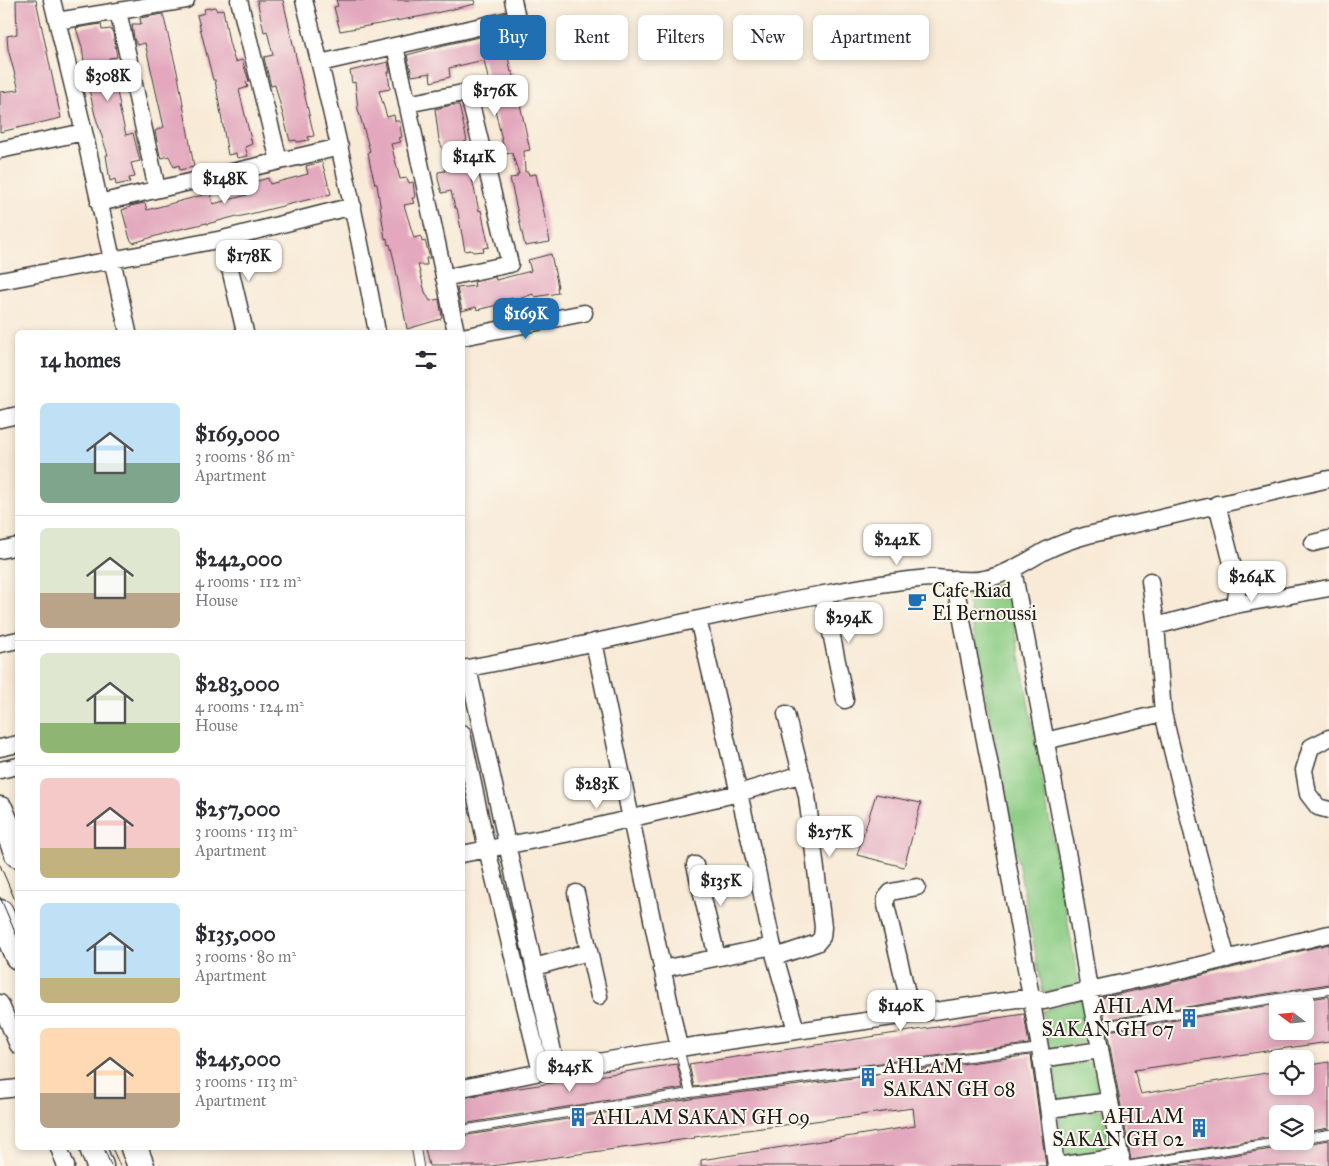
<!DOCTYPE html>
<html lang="en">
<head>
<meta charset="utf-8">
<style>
  :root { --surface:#fff; --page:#f2f2f3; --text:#2b2b33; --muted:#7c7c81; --line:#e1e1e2; --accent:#1f6fb2 }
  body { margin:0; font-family:"IM FELL Great Primer",serif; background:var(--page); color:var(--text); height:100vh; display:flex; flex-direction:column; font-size:19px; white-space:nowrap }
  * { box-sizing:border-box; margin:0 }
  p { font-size:16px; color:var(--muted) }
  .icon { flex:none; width:28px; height:28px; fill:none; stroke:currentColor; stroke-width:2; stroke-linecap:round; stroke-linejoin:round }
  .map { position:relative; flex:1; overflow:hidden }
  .drawer { position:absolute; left:15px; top:330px; width:450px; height:820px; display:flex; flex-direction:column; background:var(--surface); border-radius:8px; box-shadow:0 2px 8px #0003 }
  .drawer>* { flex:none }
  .guide { position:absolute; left:480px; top:15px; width:475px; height:45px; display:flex; gap:10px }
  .needle { width:32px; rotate:286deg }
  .tools { position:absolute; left:1269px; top:995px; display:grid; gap:10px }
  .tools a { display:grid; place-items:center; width:45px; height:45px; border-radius:8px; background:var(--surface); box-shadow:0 2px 8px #0003; font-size:25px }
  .price { position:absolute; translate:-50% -42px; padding:0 11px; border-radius:10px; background:#fff; color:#222; font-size:16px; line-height:32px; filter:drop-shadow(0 1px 2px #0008) }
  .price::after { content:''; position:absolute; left:50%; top:30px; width:15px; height:11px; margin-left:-8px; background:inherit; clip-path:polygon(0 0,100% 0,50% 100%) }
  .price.active { background:var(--accent); color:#fff }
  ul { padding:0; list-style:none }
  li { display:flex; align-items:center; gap:15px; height:125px; padding:0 25px }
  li+li { border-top:1px solid var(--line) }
  li span { display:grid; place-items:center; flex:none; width:140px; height:100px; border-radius:8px; color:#555 }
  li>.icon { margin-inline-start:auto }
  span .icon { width:60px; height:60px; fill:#fffc; stroke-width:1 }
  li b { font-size:21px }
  h2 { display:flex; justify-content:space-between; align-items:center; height:60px; padding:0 25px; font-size:21px }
  .chip { padding:0 18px; border-radius:8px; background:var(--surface); box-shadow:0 2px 8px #0003; font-size:18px; line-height:45px }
  .chip.active { background:var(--accent); color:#fff }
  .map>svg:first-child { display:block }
</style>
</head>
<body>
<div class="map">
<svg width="1329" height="1166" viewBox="0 0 1329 1166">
  <rect width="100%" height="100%" fill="#fbf7ec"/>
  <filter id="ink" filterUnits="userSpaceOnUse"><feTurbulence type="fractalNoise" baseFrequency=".02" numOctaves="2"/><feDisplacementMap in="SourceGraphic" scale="10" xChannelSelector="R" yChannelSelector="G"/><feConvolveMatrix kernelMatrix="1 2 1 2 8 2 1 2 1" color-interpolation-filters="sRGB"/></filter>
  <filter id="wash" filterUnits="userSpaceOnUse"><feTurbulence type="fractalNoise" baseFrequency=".0096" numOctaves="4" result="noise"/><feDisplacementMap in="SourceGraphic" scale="20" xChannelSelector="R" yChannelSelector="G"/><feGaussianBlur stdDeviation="1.12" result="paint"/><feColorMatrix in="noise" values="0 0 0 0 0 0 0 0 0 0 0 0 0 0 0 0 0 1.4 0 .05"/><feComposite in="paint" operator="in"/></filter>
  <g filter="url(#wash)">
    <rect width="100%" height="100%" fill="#f8ead7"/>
    <!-- green -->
    <path fill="#8bcc84" stroke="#547450" d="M1007,583L1079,985L1043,993L966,591Z
      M1081,999L1089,1042L1050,1049L1042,1011Z
      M1092,1062L1098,1094L1058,1100L1054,1067Z
      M1103,1109L1110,1149L1064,1156L1059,1117Z"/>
    <g id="blocks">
      <!-- building -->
      <path fill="#e3a8bd" d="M16,0H36L61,118L0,132V92L19,90L8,49L7,36L17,34Z
        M257,0H283L314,136L308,137L309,140L297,142L296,140L290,141L275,85L271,86L265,62L264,57L273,55L267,31L264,32Z
        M336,0H474L475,4L423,16L340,31L334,7L338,6Z
        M215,7L217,11L223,9L229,42L235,62L242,60L249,81L246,82L248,87L239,90L252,144L245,147L248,156L237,158L236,153L228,155L215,80H213L197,15L205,13L204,9Z
        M163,14L178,76L194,167L180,170L179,165L174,167L169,156L162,158L160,156L155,131L164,127L145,43L137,45L134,39L132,24H141L140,18Z
        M101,24L102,30L111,29L113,33L117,57L109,58L112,79H114L120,105L119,106L126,135L133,133L140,161L131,163L135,177L129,178L130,182L116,185L115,179L110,181L106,155H108L95,115L86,76L82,47L76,28Z
        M501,32L502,38L504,37L511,72H513L530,150L524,151L525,172H528L529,175L536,174L550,242L525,246L510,178L517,177V174H519L512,153L505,154L484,60L449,68L450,77L431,82L430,73L412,76L407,55L444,45Z
        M388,62L390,72H388L390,89L379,91L387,117L394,115L395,121H399L402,137L399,138L401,142L391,144L400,179L407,178L409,183L413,182L415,198H412L414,203L404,205L414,238L421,236L422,242L425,241L430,258H426L427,265H418L425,292L430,301L439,299L442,316L441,319L407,329L394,260L390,244L388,245L387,238L385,239L377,184H375L370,164L368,152L370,151L358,109L355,82L352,83L350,71Z
        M452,105H459L467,141L464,142L479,211L481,210L489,247L483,248L484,251L473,252L471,250L465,251L457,208H455L451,191L442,193L438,179V172L445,171L443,150L439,140L435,109Z
        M322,162L331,194L238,217L237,216L207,224V223L176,230L133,243L130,239L122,210L130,207V206L145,203L147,210L210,193L213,204L247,195L244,185L268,178L270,184L308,174L306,166Z
        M551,254L558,287H557L558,293L535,297L533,294L513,301L512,298L497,305L477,310L476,307L462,311L457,288L475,286L474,282L495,277L496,280L531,271L528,260Z
        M876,794L921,803L904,867L857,855Z
        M1329,944V984L1105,1020L1101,998L1170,983Z
        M1329,996V1042L1134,1070L1141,1094L1278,1071V1086H1305V1066L1329,1062V1128L1305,1132V1114H1278V1136L1131,1160L1107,1031L1278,1004V1031H1305V1004H1278Z
        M1024,1014L1029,1044L694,1087L689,1064Z
        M1031,1055L1046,1166H701V1160L915,1126L913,1108L694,1137L695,1138L491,1166H429L425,1148H462V1136L691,1099Z
        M677,1064L683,1088L462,1124V1098L499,1091Z
        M1329,1140V1166H1162L1285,1147L1290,1141H1300L1306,1144Z"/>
    </g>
  </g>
  <g filter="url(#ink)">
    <use href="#blocks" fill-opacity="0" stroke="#3d3b38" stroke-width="1"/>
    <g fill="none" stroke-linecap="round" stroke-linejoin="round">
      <!-- service casing -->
      <g stroke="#3d3b38" stroke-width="10">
        <path id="service" d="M1096,1027L1329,990
          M690,1093L1040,1048
          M462,1130L690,1093L679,1048
          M1305,1138L1329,1134
          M416,1148L419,1166
          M1126,1166L1284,1141"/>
      </g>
      <!-- minor casing -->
      <g stroke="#3d3b38" stroke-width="19">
        <path id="minor" d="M52,0L84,132L128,332
          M239,0L279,161
          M304,0C332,110 357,221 377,332
          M118,11L157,189
          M57,21L186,0
          M395,46L456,332
          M320,63L517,18L513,0
          M407,104L468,92L510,264L444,278
          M0,150L84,132
          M99,203L340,147
          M223,239L245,332
          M0,281L223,239L353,206
          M462,337L584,313
          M0,419L18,415
          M1313,543L1329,539
          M0,550L18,546
          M1013,570L1069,863L1089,990L1122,1166
          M954,579L995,792L1040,1048L1056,1166L1121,1157
          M1150,581L1156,626L1163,713L1195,843L1227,959
          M823,594L845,700
          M1235,605L1329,588
          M698,619L756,866L775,957L796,1030
          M1156,626L1235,605L1238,587L1217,504
          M594,642L679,1048
          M0,644L18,640
          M468,668L557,1070
          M462,669C586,647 707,614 830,593C863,587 897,580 931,578C949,578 966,583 984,579C1007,575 1025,562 1045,551C1059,544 1073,539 1088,535L1329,479
          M462,733L487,849L541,1072
          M1329,738L1311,747L1304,770L1308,794L1318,807L1329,810
          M1045,741L1163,713
          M0,748L18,744
          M0,770L18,766
          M462,854L565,834L739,793L802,774
          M695,865L717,957
          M576,893L599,996
          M775,957L817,943L822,937L823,927L807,796L786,714
          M535,967L588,952
          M662,969L773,946
          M0,1003L18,1045
          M912,1014L886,905V898L891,892L917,887
          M1041,1059L1100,1050
          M462,1088L541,1072L679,1048L1031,997L1044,1001L1089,990L1168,973L1329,934
          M0,1090L18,1088
          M1049,1109L1110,1101
          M59,1148L66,1166"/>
      </g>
      <!-- primary casing -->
      <g stroke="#3d3b38" stroke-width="29">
        <path id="primary" d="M0,810L18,854
          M0,913L18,956
          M93,1148L100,1166
          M134,1148L141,1166"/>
      </g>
      <!-- service -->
      <use href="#service" stroke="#fff" stroke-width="8"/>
      <!-- minor -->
      <use href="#minor" stroke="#fff" stroke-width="16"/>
      <!-- primary -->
      <use href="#primary" stroke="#fff" stroke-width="26"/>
      <!-- tram -->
      <path stroke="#1c1c1c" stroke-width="1" d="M0,865L18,907
        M0,897L18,939
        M104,1148L111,1166
        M112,1148L120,1166"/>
    </g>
  </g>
  <!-- icons -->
  <defs>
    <g id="cafe-bare" transform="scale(1.5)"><path d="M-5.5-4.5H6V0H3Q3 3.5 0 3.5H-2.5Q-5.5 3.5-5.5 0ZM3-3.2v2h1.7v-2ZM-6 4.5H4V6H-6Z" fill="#1f6fb2" stroke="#fbf7ec" stroke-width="2.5" paint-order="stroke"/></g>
    <g id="building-bare" transform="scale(1.5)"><path d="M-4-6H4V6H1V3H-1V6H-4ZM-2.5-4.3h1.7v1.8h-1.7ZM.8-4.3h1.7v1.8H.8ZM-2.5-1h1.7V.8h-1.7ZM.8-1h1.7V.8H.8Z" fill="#1f6fb2" stroke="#fbf7ec" stroke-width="2.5" paint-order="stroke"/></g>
  </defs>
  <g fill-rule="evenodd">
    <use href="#cafe-bare" x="917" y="601"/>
    <use href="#building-bare" x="1189" y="1018"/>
    <use href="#building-bare" x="868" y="1077"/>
    <use href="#building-bare" x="578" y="1117"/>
    <use href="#building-bare" x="1199" y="1128"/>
  </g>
  <g text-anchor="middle" stroke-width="4" stroke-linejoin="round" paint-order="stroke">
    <!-- poi labels -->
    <g font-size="20" fill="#1c1c1c" stroke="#fbf7ec" text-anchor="start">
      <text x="932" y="597">Cafe Riad<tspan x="932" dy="23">El Bernoussi</tspan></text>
      <text x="1174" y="1013" text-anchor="end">AHLAM<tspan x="1174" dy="23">SAKAN GH 07</tspan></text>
      <text x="883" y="1073">AHLAM<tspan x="883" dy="23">SAKAN GH 08</tspan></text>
      <text x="1184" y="1123" text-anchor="end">AHLAM<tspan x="1184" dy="23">SAKAN GH 02</tspan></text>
      <text x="593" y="1124">AHLAM SAKAN GH 09</text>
    </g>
  </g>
</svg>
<div class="tools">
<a><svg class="needle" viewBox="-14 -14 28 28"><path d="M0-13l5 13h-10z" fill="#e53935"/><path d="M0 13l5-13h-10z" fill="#7c7c81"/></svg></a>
<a><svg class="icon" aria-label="locate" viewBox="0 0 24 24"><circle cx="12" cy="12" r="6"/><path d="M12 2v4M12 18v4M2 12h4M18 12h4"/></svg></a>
<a><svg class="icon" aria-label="layers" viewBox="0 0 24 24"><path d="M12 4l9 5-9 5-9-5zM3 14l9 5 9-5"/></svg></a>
</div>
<b class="price" style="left:108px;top:102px">$308K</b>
<b class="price" style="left:495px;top:117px">$176K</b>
<b class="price" style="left:474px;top:183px">$141K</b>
<b class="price" style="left:225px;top:205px">$148K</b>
<b class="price" style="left:249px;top:282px">$178K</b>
<b class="price active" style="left:526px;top:340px">$169K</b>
<b class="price" style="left:897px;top:566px">$242K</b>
<b class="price" style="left:1252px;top:603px">$264K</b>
<b class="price" style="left:849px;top:644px">$294K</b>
<b class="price" style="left:597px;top:810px">$283K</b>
<b class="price" style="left:830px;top:858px">$257K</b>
<b class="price" style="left:721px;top:907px">$135K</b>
<b class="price" style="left:901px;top:1032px">$140K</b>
<b class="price" style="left:570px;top:1093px">$245K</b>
<div class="guide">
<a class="chip active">Buy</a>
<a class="chip">Rent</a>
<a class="chip">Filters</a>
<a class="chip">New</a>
<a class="chip">Apartment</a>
</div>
<section class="drawer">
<h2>14 homes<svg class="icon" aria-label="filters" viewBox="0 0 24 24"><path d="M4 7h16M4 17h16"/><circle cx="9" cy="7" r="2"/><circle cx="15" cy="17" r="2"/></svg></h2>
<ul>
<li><span style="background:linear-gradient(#bfe0f5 60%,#7fa58c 0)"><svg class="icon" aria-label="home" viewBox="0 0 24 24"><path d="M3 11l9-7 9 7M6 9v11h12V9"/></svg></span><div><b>$169,000</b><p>3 rooms · 86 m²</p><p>Apartment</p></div></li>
<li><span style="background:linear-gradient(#dfe7d0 65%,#b9a48a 0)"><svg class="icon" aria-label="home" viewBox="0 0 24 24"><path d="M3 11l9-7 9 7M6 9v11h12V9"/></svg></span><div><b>$242,000</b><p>4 rooms · 112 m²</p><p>House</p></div></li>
<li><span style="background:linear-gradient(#dfe7d0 70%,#8fb573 0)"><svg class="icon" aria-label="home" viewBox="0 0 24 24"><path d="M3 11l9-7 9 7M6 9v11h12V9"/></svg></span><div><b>$283,000</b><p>4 rooms · 124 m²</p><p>House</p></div></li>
<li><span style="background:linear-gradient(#f6c9c9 70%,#c2b280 0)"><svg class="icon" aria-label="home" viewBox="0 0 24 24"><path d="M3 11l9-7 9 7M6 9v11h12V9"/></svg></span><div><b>$257,000</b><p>3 rooms · 113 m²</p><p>Apartment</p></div></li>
<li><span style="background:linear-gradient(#bfe0f5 75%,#c2b280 0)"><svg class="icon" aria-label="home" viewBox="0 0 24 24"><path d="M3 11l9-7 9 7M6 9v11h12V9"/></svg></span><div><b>$135,000</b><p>3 rooms · 80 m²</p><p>Apartment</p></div></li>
<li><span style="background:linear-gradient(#ffd9b3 65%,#b9a48a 0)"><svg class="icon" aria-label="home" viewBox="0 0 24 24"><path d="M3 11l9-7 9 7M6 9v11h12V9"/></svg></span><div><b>$245,000</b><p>3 rooms · 113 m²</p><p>Apartment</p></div></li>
</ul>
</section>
</div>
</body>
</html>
